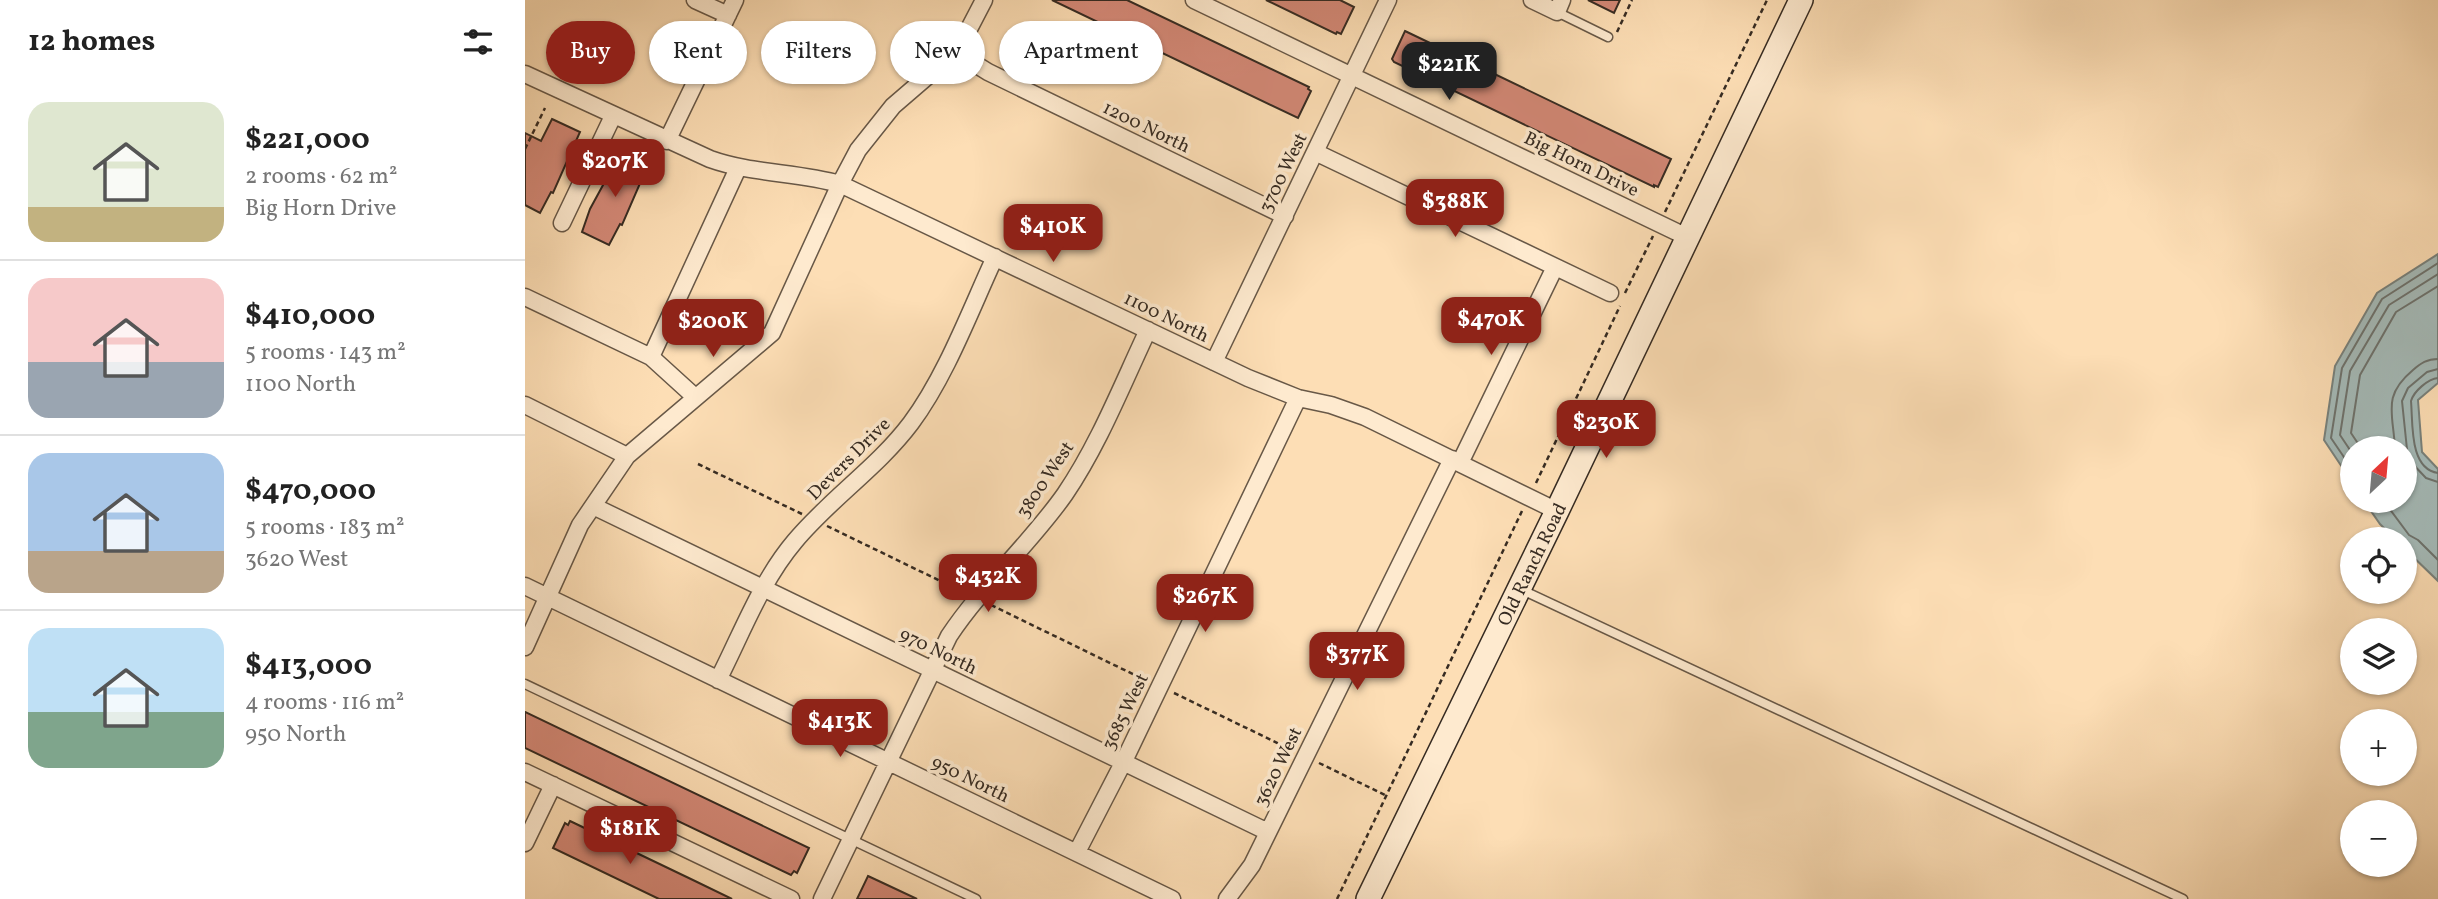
<!DOCTYPE html>
<html lang="en">
<head>
<meta charset="utf-8">
<style>
  :root { --surface:#fff; --page:#f2f2f2; --text:#222; --muted:#767676; --line:#e0e0e0; --accent:#8f2418 }
  body { margin:0; font-family:Vollkorn,serif; background:var(--page); color:var(--text); height:100vh; display:flex; flex-direction:column; font-size:26px; white-space:nowrap }
  * { box-sizing:border-box; margin:0 }
  p { font-size:23px; color:var(--muted) }
  .icon { flex:none; width:38px; height:38px; fill:none; stroke:currentColor; stroke-width:2; stroke-linecap:round; stroke-linejoin:round }
  .map { position:relative; flex:1; overflow:hidden }
  .drawer { display:flex; flex-direction:column; background:var(--surface); width:525px }
  .drawer>* { flex:none }
  .banner { position:absolute; left:21px; top:21px; width:665px; height:63px; display:flex; gap:14px }
  .needle { width:46px; rotate:26deg }
  .tools { position:absolute; left:1815px; top:436px; display:grid; gap:14px }
  .tools a { display:grid; place-items:center; width:77px; height:77px; border-radius:50%; background:var(--surface); box-shadow:0 2px 5px #0004; font-size:35px }
  .price { position:absolute; translate:-50% -60px; padding:0 16px; border-radius:14px; background:var(--accent); color:#fff; font-size:23px; line-height:46px; filter:drop-shadow(0 2px 4px #0008) }
  .price::after { content:''; position:absolute; left:50%; top:42px; width:21px; height:16px; margin-left:-10px; background:inherit; clip-path:polygon(0 0,100% 0,50% 100%) }
  .price.current { background:#222; color:#fff }
  ul { padding:0; list-style:none }
  li { display:flex; align-items:center; gap:21px; height:175px; padding:0 28px }
  li+li { border-top:2px solid var(--line) }
  li span { display:grid; place-items:center; flex:none; width:196px; height:140px; border-radius:21px; color:#555 }
  li>.icon { margin-inline-start:auto }
  span .icon { width:84px; height:84px; fill:#fffc; stroke-width:1 }
  li b { font-size:30px }
  h2 { display:flex; justify-content:space-between; align-items:center; height:84px; padding:0 28px; font-size:30px }
  .chip { padding:0 24px; border-radius:32px; background:var(--surface); box-shadow:0 2px 5px #0004; font-size:24px; line-height:63px }
  .chip.current { background:var(--accent); color:#fff }
  main { display:flex; flex:1; min-height:0 }
  .map>svg:first-child { display:block }
</style>
</head>
<body>
<main>
<section class="drawer">
<h2>12 homes<svg class="icon" aria-label="filters" viewBox="0 0 24 24"><path d="M4 7h16M4 17h16"/><circle cx="9" cy="7" r="2"/><circle cx="15" cy="17" r="2"/></svg></h2>
<ul>
<li><span style="background:linear-gradient(#dfe7d0 75%,#c2b280 0)"><svg class="icon" aria-label="home" viewBox="0 0 24 24"><path d="M3 11l9-7 9 7M6 9v11h12V9"/></svg></span><div><b>$221,000</b><p>2 rooms · 62 m²</p><p>Big Horn Drive</p></div></li>
<li><span style="background:linear-gradient(#f6c9c9 60%,#9aa5b1 0)"><svg class="icon" aria-label="home" viewBox="0 0 24 24"><path d="M3 11l9-7 9 7M6 9v11h12V9"/></svg></span><div><b>$410,000</b><p>5 rooms · 143 m²</p><p>1100 North</p></div></li>
<li><span style="background:linear-gradient(#a9c7e8 70%,#b9a48a 0)"><svg class="icon" aria-label="home" viewBox="0 0 24 24"><path d="M3 11l9-7 9 7M6 9v11h12V9"/></svg></span><div><b>$470,000</b><p>5 rooms · 183 m²</p><p>3620 West</p></div></li>
<li><span style="background:linear-gradient(#bfe0f5 60%,#7fa58c 0)"><svg class="icon" aria-label="home" viewBox="0 0 24 24"><path d="M3 11l9-7 9 7M6 9v11h12V9"/></svg></span><div><b>$413,000</b><p>4 rooms · 116 m²</p><p>950 North</p></div></li>
</ul>
</section>
<div class="map">
<svg width="1913" height="899" viewBox="0 0 1913 899">
  <rect width="100%" height="100%" fill="#fddeb5"/>
  <filter id="stains"><feTurbulence type="fractalNoise" baseFrequency=".00286" numOctaves="4"/><feColorMatrix values="0 0 0 0 .2 0 0 0 0 .09 0 0 0 0 .02 0 0 0 .5 -.17"/></filter>
  <radialGradient id="worn" r=".72"><stop offset=".6" stop-color="#630" stop-opacity="0"/><stop offset="1" stop-color="#630" stop-opacity=".3"/></radialGradient>
  <!-- water -->
  <path fill="#a4bab8" stroke="#78817c" stroke-width="2" d="M1913,254V383L1893,400L1897,452L1913,469V581L1880,549V539H1870L1855,524L1839,501L1880,500V448H1827V482L1799,440L1810,366L1852,293Z"/>
  <g fill="none" stroke-linecap="round" stroke-linejoin="round">
    <!-- shore -->
    <path stroke="#6d726d" stroke-width="2" d="M1913,369L1902,372L1883,388L1877,401L1883,459L1901,478L1913,482
      M1913,378C1903,379 1889,391 1886,401C1888,423 1884,469 1913,473
      M1836,448L1826,433L1835,375L1871,312L1913,286
      M1870,448C1868,412 1857,396 1888,370C1896,363 1902,359 1913,359
      M1827,453L1815,435L1825,371L1864,305L1913,274
      M1827,469L1806,438L1817,368L1857,299L1913,263
      M1858,500L1884,535L1893,540L1913,560"/>
  </g>
  <!-- building -->
  <path fill="#d38876" stroke="#362b22" stroke-width="2" d="M527,0H602L784,87L783,89L786,91L773,118Z
    M741,0H815L829,7L816,34L812,32L811,34Z
    M1063,0H1095L1089,13Z
    M880,31L1146,159L1133,187L1129,185V187L869,62L867,59Z
    M27,119L55,132L28,193L26,192L15,213L0,205V133L16,141Z
    M96,152L123,165L97,225L95,224L84,245L57,232L65,209Z
    M0,712L284,848L272,873L269,871L266,875L0,748Z
    M45,821L170,881L207,899H134L28,848L40,823L43,825Z
    M343,876L358,883L392,899H332Z"/>
  <g fill="none" stroke-linecap="round" stroke-linejoin="round">
    <!-- lane casing -->
    <g stroke="#685847" stroke-width="11">
      <path id="lane" d="M1032,12L1083,37
        M997,590L1658,899
        M0,684L451,899"/>
    </g>
    <!-- street casing -->
    <g stroke="#685847" stroke-width="19">
      <path id="street" d="M170,0L203,15
        M669,0L1162,237
        M1007,0L1032,12L1037,0
        M431,52L463,72L760,216
        M0,74L185,159C227,174 272,172 315,184L723,378L773,398L806,405L840,417L1032,511
        M142,141L210,0
        M790,152L1085,293
        M37,223L88,116
        M0,297L126,357L170,397
        M126,357L213,168
        M689,362L863,0
        M0,405L102,456L247,333L315,184L333,150L368,106L433,50L459,0
        M935,463L1030,267
        M68,506L743,832
        M0,586L647,899
        M0,647L55,525L102,456
        M193,680C217,633 236,581 270,541C306,498 353,467 386,423C421,376 445,311 470,257
        M0,772L266,899
        M0,843L28,785
        M552,852L599,761L773,398
        M297,899L424,636C458,585 505,544 540,494C574,444 597,385 623,330
        M702,899L727,865L927,459"/>
    </g>
    <!-- secondary casing -->
    <g stroke="#362b22" stroke-width="26">
      <path id="secondary" d="M843,899L1032,511L1276,0"/>
    </g>
    <!-- path -->
    <path stroke="#362b22" stroke-width="2.5" stroke-dasharray="5 3.5" stroke-linecap="butt" d="M1092,32L1107,0
      M0,149L20,108
      M1140,212L1242,0
      M1100,293L1128,236
      M173,464L277,514
      M1011,483L1095,306
      M302,526L438,592
      M466,605L620,680
      M649,693L769,751
      M794,763L860,795
      M812,899L997,511"/>
    <!-- lane -->
    <use href="#lane" stroke="#feeacf" stroke-width="8"/>
    <!-- street -->
    <use href="#street" stroke="#feeacf" stroke-width="16"/>
    <!-- secondary -->
    <use href="#secondary" stroke="#feeacf" stroke-width="23"/>
  </g>
  <g text-anchor="middle" stroke-width="7" stroke-linejoin="round" paint-order="stroke">
    <!-- street labels -->
    <g font-size="19" fill="#362b22" stroke="#feeacf">
      <text transform="translate(622 126) rotate(26)" y="7">1200 North</text>
      <text transform="translate(1057 163) rotate(26)" y="7">Big Horn Drive</text>
      <text transform="translate(757 172) rotate(-64)" y="7">3700 West</text>
      <text transform="translate(642 316) rotate(26)" y="7">1100 North</text>
      <text transform="translate(323 458) rotate(-45)" y="7">Devers Drive</text>
      <text transform="translate(519 479) rotate(-56)" y="7">3800 West</text>
      <text transform="translate(1006 564) rotate(-64)" y="7">Old Ranch Road</text>
      <text transform="translate(414 650) rotate(26)" y="7">970 North</text>
      <text transform="translate(599 711) rotate(-64)" y="7">3685 West</text>
      <text transform="translate(752 766) rotate(-64)" y="7">3620 West</text>
      <text transform="translate(446 778) rotate(26)" y="7">950 North</text>
    </g>
  </g>
  <rect width="100%" height="100%" filter="url(#stains)"/>
  <rect width="100%" height="100%" fill="url(#worn)"/>
</svg>
<div class="tools">
<a><svg class="needle" viewBox="-14 -14 28 28"><path d="M0-13l5 13h-10z" fill="#e53935"/><path d="M0 13l5-13h-10z" fill="#767676"/></svg></a>
<a><svg class="icon" aria-label="locate" viewBox="0 0 24 24"><circle cx="12" cy="12" r="6"/><path d="M12 2v4M12 18v4M2 12h4M18 12h4"/></svg></a>
<a><svg class="icon" aria-label="layers" viewBox="0 0 24 24"><path d="M12 4l9 5-9 5-9-5zM3 14l9 5 9-5"/></svg></a>
<a>+</a>
<a>−</a>
</div>
<b class="price current" style="left:924px;top:102px">$221K</b>
<b class="price" style="left:90px;top:199px">$207K</b>
<b class="price" style="left:930px;top:239px">$388K</b>
<b class="price" style="left:528px;top:264px">$410K</b>
<b class="price" style="left:966px;top:357px">$470K</b>
<b class="price" style="left:188px;top:359px">$200K</b>
<b class="price" style="left:1081px;top:460px">$230K</b>
<b class="price" style="left:463px;top:614px">$432K</b>
<b class="price" style="left:680px;top:634px">$267K</b>
<b class="price" style="left:832px;top:692px">$377K</b>
<b class="price" style="left:315px;top:759px">$413K</b>
<b class="price" style="left:105px;top:866px">$181K</b>
<div class="banner">
<a class="chip current">Buy</a>
<a class="chip">Rent</a>
<a class="chip">Filters</a>
<a class="chip">New</a>
<a class="chip">Apartment</a>
</div>
</div>
</main>
</body>
</html>
